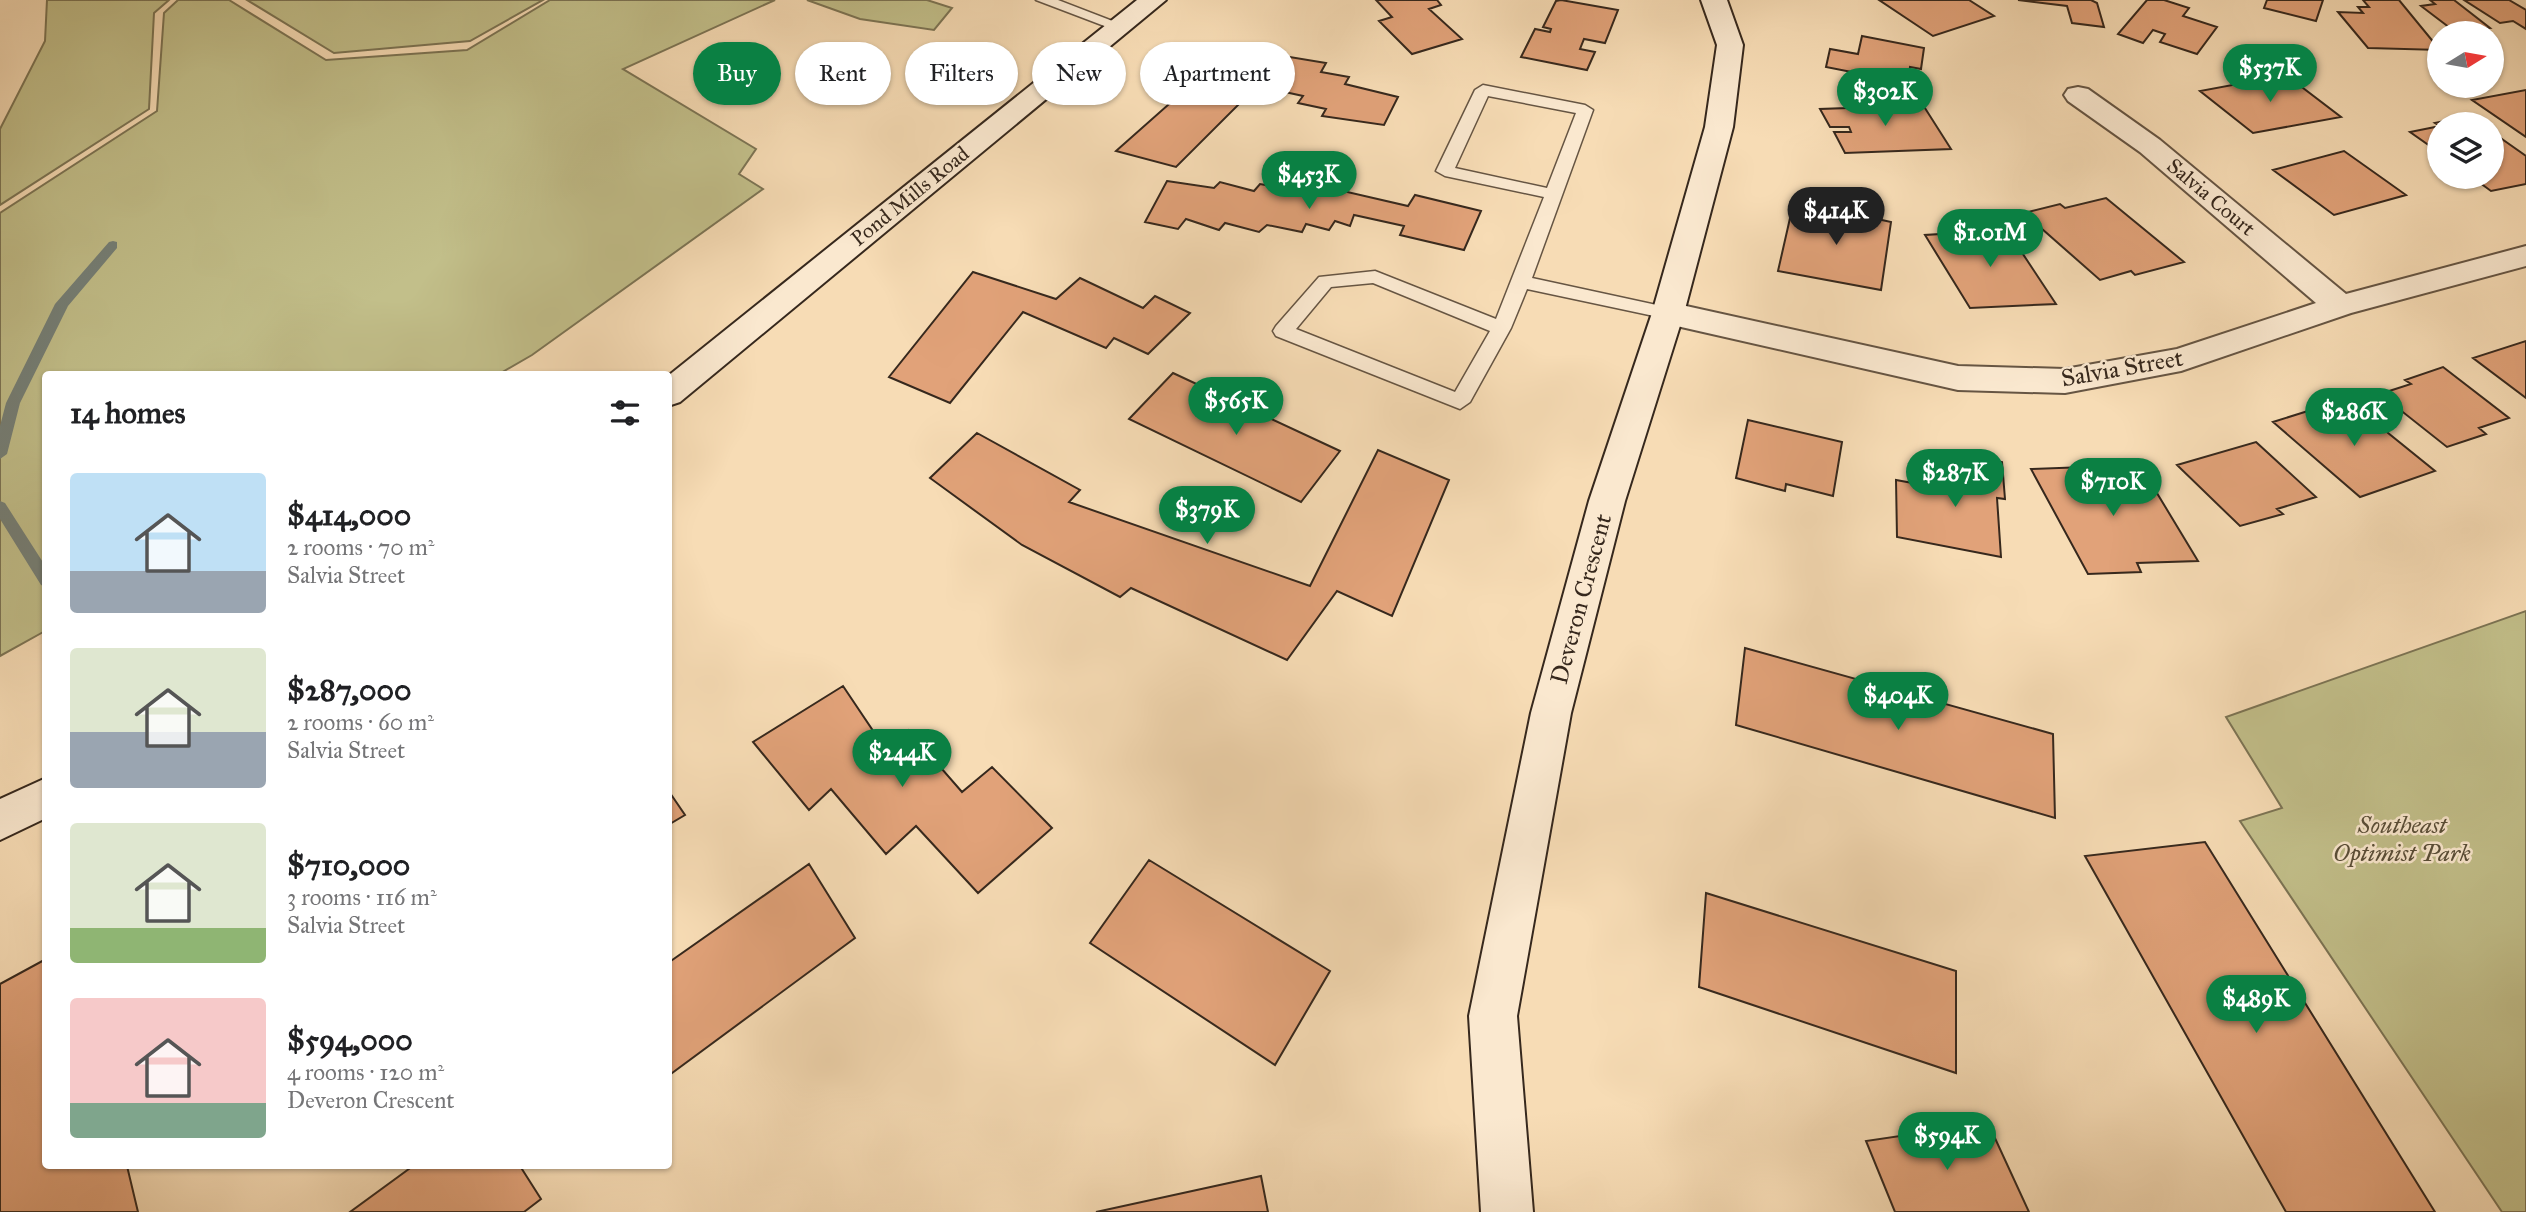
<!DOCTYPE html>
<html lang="en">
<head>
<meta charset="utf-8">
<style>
  :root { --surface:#fff; --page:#f2f2f2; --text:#202124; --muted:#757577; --accent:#0b8043 }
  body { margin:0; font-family:"IM FELL Great Primer",serif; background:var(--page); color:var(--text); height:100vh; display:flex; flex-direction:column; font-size:26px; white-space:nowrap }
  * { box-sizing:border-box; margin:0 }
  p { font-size:23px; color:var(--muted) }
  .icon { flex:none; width:38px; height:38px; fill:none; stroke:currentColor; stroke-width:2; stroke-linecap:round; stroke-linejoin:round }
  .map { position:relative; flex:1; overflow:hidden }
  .drawer { position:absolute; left:42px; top:371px; width:630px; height:798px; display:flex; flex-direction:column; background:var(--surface); border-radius:7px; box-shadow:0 2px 5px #0004 }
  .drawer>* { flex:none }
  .hud { position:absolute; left:693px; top:42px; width:665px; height:63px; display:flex; gap:14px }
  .needle { width:46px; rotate:79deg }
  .controls { position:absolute; left:2427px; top:21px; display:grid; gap:14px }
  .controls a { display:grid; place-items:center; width:77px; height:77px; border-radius:50%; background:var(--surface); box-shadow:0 2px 5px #0004; font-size:35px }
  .price { position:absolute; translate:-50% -60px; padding:0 16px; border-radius:24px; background:var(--accent); color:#fff; font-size:23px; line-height:46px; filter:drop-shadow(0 2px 4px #0008) }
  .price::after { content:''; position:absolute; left:50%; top:42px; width:21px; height:16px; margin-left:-10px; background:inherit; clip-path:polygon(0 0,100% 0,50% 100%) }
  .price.on { background:#222; color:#fff }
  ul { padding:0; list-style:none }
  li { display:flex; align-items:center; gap:21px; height:175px; padding:0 28px }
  li span { display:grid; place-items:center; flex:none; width:196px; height:140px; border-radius:7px; color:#555 }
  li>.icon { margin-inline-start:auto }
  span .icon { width:84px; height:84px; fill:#fffc; stroke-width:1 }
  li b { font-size:30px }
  h2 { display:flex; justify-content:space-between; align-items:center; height:84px; padding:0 28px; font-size:30px }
  .pill { padding:0 24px; border-radius:32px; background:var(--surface); box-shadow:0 2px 5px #0004; font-size:24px; line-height:63px }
  .pill.on { background:var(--accent); color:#fff }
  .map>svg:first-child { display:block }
</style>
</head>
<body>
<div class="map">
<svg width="2526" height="1212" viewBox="0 0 2526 1212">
  <rect width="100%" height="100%" fill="#f7dcb5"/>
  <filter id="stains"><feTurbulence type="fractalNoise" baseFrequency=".00286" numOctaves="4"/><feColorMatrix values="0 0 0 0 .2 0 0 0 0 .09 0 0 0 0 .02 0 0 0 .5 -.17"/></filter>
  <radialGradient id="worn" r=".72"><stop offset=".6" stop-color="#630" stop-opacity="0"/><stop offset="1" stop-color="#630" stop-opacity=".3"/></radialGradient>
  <!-- green -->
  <path fill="#c2bf8a" stroke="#7c7454" stroke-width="2" d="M47,0H169L154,13L149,109L0,205V129L45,41Z
    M178,0H229L326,60L467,50L550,0H775L623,69L756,149L739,174L763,189L532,355L499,374H46L45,631L0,656V213L157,111L164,13Z
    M247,0H543L470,41L334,53Z
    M807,0H927L952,8L934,30L860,19Z
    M2526,611V1212H2502L2240,821L2282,808L2226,717Z"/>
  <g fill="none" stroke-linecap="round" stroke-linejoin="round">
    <!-- stream -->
    <path fill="#758078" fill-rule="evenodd" d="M113,241L117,242V248L68,306L20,403L7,454L0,459V426L6,403L55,304L109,242Z
      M0,501L5,503L46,567V587L41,585L0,519Z"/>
  </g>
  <!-- building -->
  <path fill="#e1a279" stroke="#36281d" stroke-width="2" d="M1376,0H1437L1441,5L1429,9L1462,39L1412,54L1379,21L1392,17Z
    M1561,0L1618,10L1605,43L1584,39L1580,49L1595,52L1587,70L1521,57L1535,29L1550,32L1551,29L1543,27L1556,1Z
    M1879,0H1969L1994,16L1933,36Z
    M2091,0L2097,3L2104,27L2072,23L2067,6L2018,0Z
    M2147,0H2164L2189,8L2183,16L2217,27L2197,54L2160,42L2165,34L2153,30L2143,43L2118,34Z
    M2267,0H2323L2316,21L2264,8Z
    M2363,0H2399L2440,50L2368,48L2338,12L2363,13L2358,7H2369Z
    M2430,0H2454L2490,28L2454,31L2421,6L2435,4Z
    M2464,0H2509L2526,10V29L2513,21L2500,23Z
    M1862,36L1924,48L1921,69L1910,67L1908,83L1826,67L1830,49L1858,54Z
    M1259,52L1326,63L1321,72L1349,77L1345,84L1398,97L1384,125L1322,116L1326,109L1298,103L1303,96L1257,86L1176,167L1116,151L1195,81L1227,87Z
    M2286,75L2341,117L2253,133L2200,91Z
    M2526,90V137L2472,100Z
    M1863,98L1868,107L1923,105L1951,149L1845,153L1834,132H1851L1849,127H1830L1820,109L1847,108L1842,99Z
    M2469,116L2480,124L2440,126L2435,123Z
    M2440,126V153L2410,132Z
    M2492,132L2526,156V184L2491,191L2472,177H2492Z
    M2344,151L2406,195L2334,215L2273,170Z
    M1167,181L1214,188L1220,182L1254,191L1260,184L1294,190L1298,185L1322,191L1326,187L1408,206L1415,195L1481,211L1464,250L1400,235L1404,226L1354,215L1350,226L1335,221L1329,230L1306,224L1302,232L1267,225L1259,232L1225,223L1219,230L1186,219L1178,229L1145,222Z
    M2106,198L2184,262L2135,275L2131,271L2100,280L2024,213L2060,204L2065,208Z
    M1793,205L1845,217L1846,212L1891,222L1881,290L1778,271Z
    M2007,230L2056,304L1970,308L1925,235Z
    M973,272L1056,299L1080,278L1143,308L1155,296L1190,313L1148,354L1114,338L1106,348L1023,312L950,403L889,377Z
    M2526,341V398L2473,358Z
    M2443,367L2509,418L2479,428L2486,434L2447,447L2380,394L2411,384L2405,380Z
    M1173,373L1340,451L1301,502L1129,419Z
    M2346,399L2435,471L2360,497L2273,422Z
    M1748,420L1842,442L1833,496L1786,484L1785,491L1736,478Z
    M977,433L1080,490L1069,502L1310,586L1378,450L1449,480L1392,616L1337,591L1287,660L1131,588L1120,597L1022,545L930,478Z
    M2256,442L2316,497L2277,509L2283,514L2240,526L2177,465Z
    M1960,454L2002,462L2005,499L1997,498L2001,557L1897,537L1896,480L1940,488V481L1962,485Z
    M2140,465L2198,561L2137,563L2141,572L2088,574L2031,469Z
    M1745,648L2053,734L2055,818L1736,725Z
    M843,686L884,747L908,730L962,792L992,767L1052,828L978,893L916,826L886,854L831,789L809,810L753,742Z
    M668,790L685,815L668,825Z
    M2205,842L2435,1212H2286L2085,856Z
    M1149,860L1330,971L1275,1065L1090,943Z
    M809,864L855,938L668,1076V963Z
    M1706,893L1956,971V1073L1699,987Z
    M46,959V1166H127L138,1212H0V984Z
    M1988,1123L2029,1212H1895L1866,1141Z
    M413,1166H520L541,1199L524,1212H350Z
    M1261,1176L1268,1212H1096Z"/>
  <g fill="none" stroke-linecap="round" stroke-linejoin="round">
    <!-- lane casing -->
    <g stroke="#665543" stroke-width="3">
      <path id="lane" d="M1036,0H1058L1128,27L1125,30H1115Z
        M1483,85L1585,105L1593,110L1532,278L1675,309L1678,313L1675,317L1668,319L1527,289L1511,328L1470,402L1460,409L1276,336L1273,331L1276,326L1319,277L1375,271L1496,319L1544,197L1445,176L1436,171L1475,90ZM1488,96L1576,113L1547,188L1455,168ZM1373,283L1490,331L1455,392L1296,329L1331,287Z"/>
    </g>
    <!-- street casing -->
    <g stroke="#665543" stroke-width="4">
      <path id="street" d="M2078,87L2088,89L2160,140L2346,294L2526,246V266L2351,313L2181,371L2065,393L1958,390L1668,324L1657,320L1652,313L1657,306L1668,302L1958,366L2065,369L2177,349L2316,303L2140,152L2068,101L2064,95L2068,89Z"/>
    </g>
    <!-- secondary casing -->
    <g stroke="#36281d" stroke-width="4">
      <path id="secondary" d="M1137,0H1166L680,402L668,406V376Z
        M1701,0H1727L1743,45L1733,127L1684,313L1625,501L1571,713L1517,1016L1533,1212H1481L1469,1016L1531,713L1589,501L1652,313L1705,127L1717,45Z
        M46,778V818L0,840V799Z"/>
    </g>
    <!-- lane -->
    <use href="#lane" fill="#fae8cf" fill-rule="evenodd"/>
    <!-- street -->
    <use href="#street" fill="#fae8cf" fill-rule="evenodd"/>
    <!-- secondary -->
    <use href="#secondary" fill="#fae8cf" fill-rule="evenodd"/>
  </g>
  <g text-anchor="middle" stroke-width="5" stroke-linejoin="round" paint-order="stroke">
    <!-- far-street labels -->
    <g font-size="21" fill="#36281d" stroke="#fae8cf">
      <text transform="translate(910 196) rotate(-39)" y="7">Pond Mills Road</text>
      <text transform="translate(2211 197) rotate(40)" y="7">Salvia Court</text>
    </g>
    <!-- street labels -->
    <g font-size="24" fill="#36281d" stroke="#fae8cf">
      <text transform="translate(2122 368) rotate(-10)" y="8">Salvia Street</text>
      <text transform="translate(1581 599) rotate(-75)" y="8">Deveron Crescent</text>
    </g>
    <!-- park labels -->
    <g font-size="24" font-style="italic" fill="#594e38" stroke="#fae8cf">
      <text x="2402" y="833">Southeast<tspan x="2402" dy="28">Optimist Park</tspan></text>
    </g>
  </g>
  <rect width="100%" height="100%" filter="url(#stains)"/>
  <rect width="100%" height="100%" fill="url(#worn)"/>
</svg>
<div class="controls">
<a><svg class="needle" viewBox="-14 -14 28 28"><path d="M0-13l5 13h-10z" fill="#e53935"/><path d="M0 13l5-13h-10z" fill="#757577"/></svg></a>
<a><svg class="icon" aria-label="layers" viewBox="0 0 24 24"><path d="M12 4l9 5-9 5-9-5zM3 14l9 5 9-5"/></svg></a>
</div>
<b class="price" style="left:2270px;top:104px">$537K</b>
<b class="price" style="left:1885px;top:128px">$302K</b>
<b class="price" style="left:1309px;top:211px">$453K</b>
<b class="price on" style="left:1836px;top:247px">$414K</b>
<b class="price" style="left:1990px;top:269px">$1.01M</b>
<b class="price" style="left:1236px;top:437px">$565K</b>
<b class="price" style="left:2354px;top:448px">$286K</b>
<b class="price" style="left:1955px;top:509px">$287K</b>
<b class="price" style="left:2113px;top:518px">$710K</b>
<b class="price" style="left:1207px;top:546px">$379K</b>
<b class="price" style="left:1898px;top:732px">$404K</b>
<b class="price" style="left:902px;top:789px">$244K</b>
<b class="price" style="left:2256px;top:1035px">$489K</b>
<b class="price" style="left:1947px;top:1172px">$594K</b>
<div class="hud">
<a class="pill on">Buy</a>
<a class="pill">Rent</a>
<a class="pill">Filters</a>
<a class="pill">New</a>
<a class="pill">Apartment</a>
</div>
<section class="drawer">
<h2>14 homes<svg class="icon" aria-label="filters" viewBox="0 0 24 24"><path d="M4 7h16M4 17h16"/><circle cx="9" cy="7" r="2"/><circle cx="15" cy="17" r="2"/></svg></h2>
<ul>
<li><span style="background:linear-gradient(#bfe0f5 70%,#9aa5b1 0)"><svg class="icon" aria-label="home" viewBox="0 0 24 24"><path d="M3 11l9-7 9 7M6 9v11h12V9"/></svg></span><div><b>$414,000</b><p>2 rooms · 70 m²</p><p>Salvia Street</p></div></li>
<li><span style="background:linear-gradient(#dfe7d0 60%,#9aa5b1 0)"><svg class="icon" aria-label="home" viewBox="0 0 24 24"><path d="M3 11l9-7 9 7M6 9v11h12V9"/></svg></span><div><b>$287,000</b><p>2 rooms · 60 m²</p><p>Salvia Street</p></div></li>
<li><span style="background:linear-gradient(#dfe7d0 75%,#8fb573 0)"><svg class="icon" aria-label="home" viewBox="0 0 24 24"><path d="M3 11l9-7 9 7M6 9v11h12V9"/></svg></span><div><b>$710,000</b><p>3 rooms · 116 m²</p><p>Salvia Street</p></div></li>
<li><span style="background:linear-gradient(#f6c9c9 75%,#7fa58c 0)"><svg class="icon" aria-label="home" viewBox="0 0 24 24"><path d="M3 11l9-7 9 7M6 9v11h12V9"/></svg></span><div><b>$594,000</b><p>4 rooms · 120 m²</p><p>Deveron Crescent</p></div></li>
</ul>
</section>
</div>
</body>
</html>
